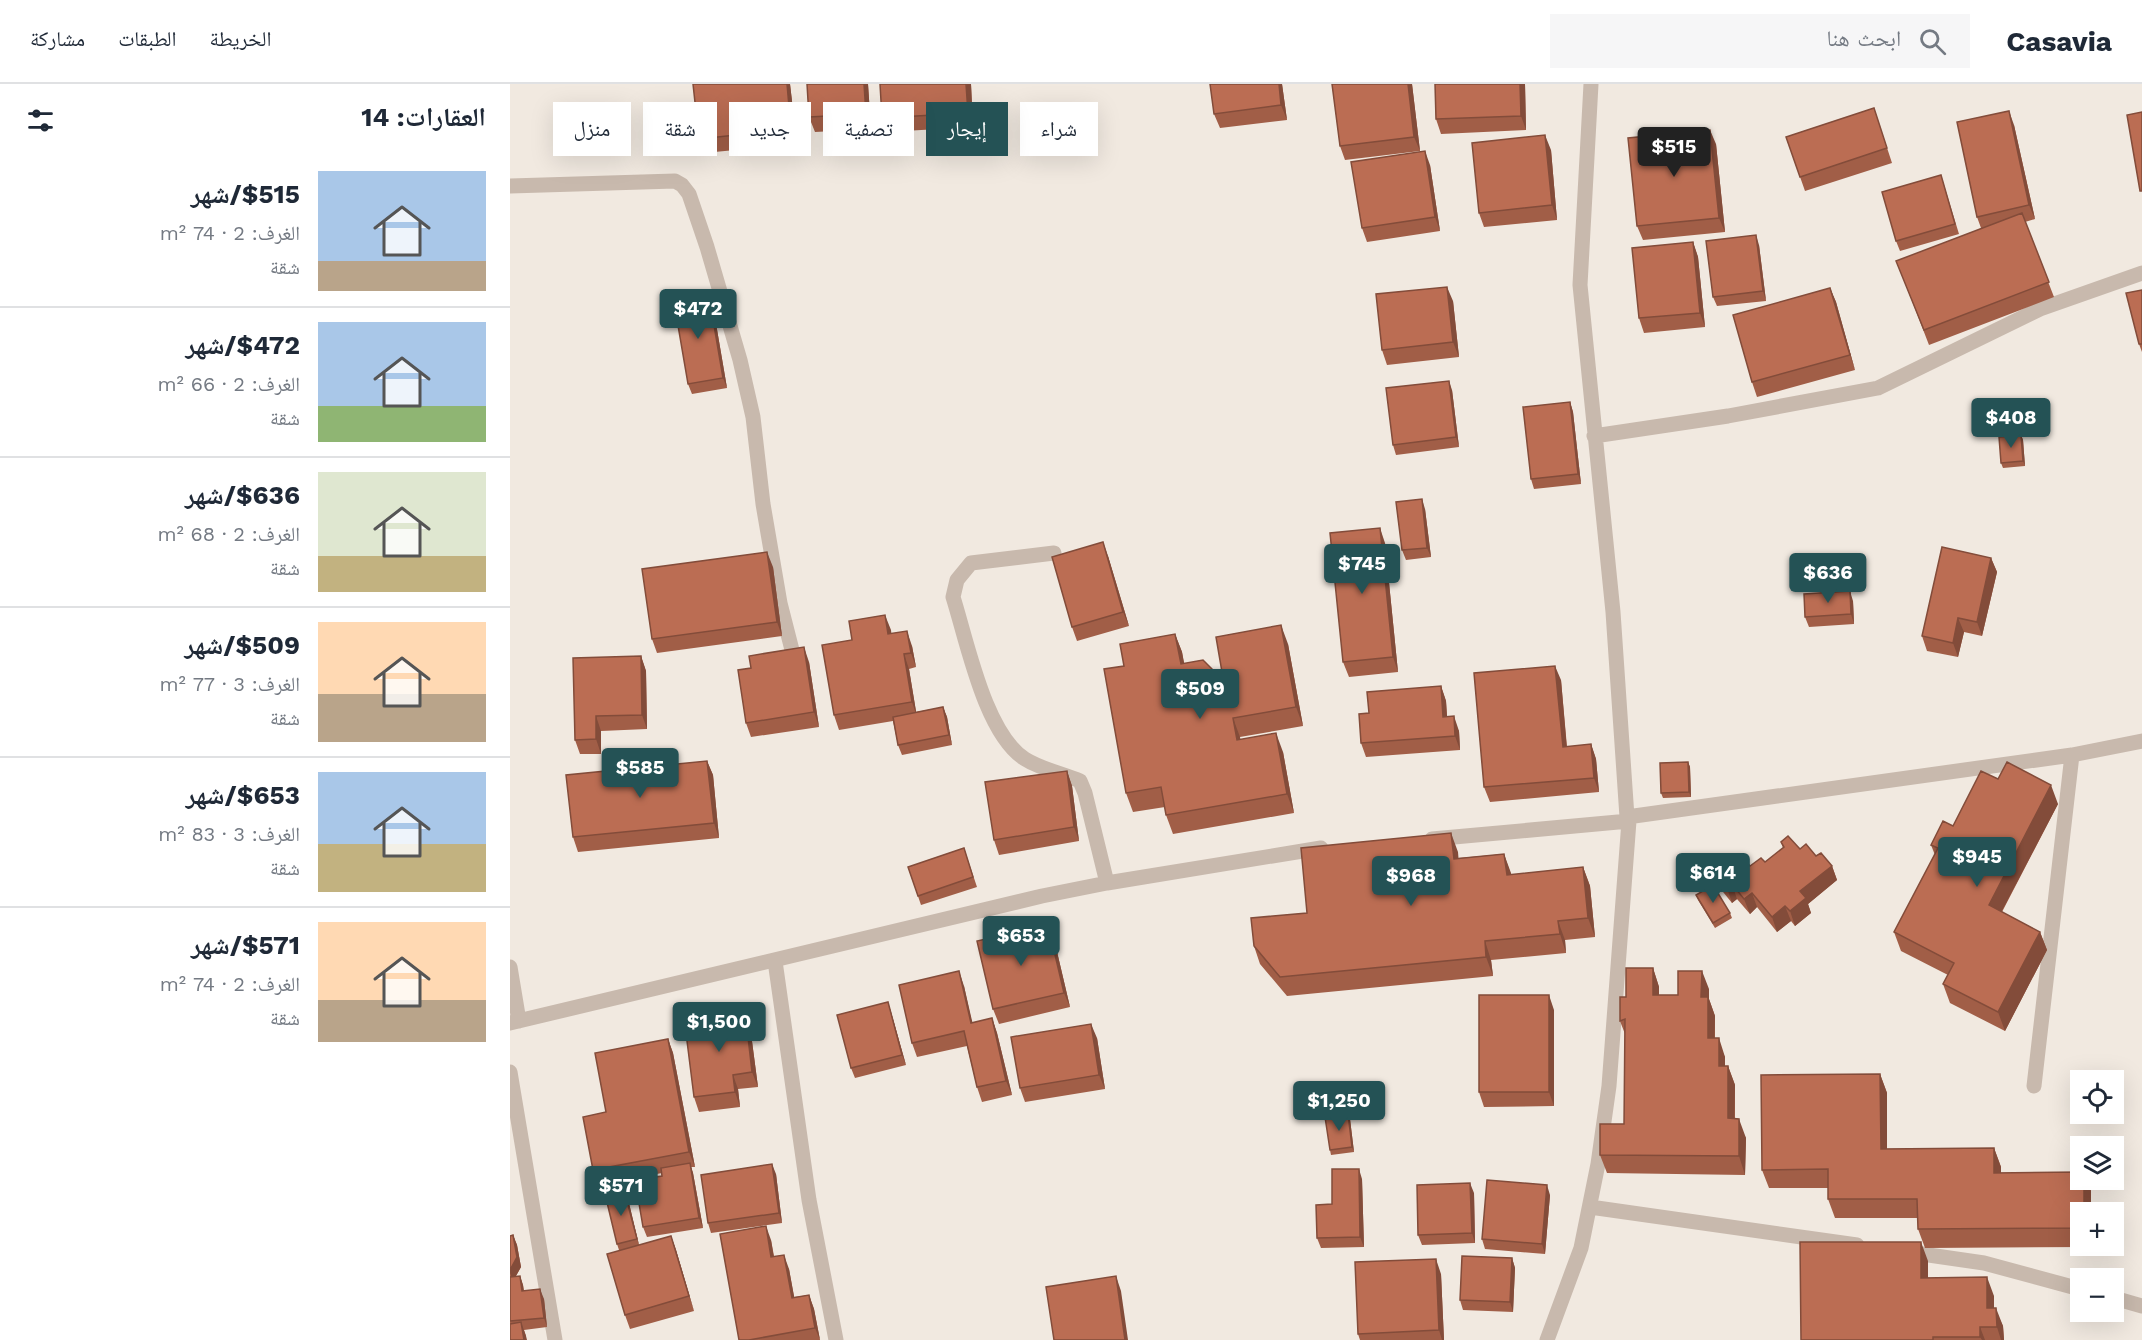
<!DOCTYPE html>
<html lang="ar">
<head>
<meta charset="utf-8">
<style>
  :root { --surface:#fff; --page:#f6f6f7; --text:#1f2937; --muted:#747a83; --line:#e0e1e3; --accent:#245255 }
  body { margin:0; font-family:"Work Sans","Noto Naskh Arabic",sans-serif; background:var(--page); color:var(--text); direction:rtl; height:100vh; display:flex; flex-direction:column; font-size:22px; white-space:nowrap }
  * { box-sizing:border-box; margin:0 }
  p { font-size:20px; color:var(--muted) }
  .icon { flex:none; width:33px; height:33px; fill:none; stroke:currentColor; stroke-width:2; stroke-linecap:round; stroke-linejoin:round }
  .map { position:relative; flex:1; overflow:hidden; direction:ltr }
  .details { display:flex; flex-direction:column; background:var(--surface); width:510px }
  .details>* { flex:none }
  .banner { position:absolute; left:18px; top:18px; width:570px; height:54px; direction:rtl; display:flex; gap:12px }
  .buttons { position:absolute; left:1560px; top:986px; display:grid; gap:12px }
  .buttons a { display:grid; place-items:center; width:54px; height:54px; border-radius:0px; background:var(--surface); box-shadow:0 6px 24px #0002; font-size:30px }
  .price { position:absolute; translate:-50% -51px; padding:0 14px; border-radius:6px; background:var(--accent); color:#fff; font-size:20px; line-height:39px; filter:drop-shadow(0 2px 3px #0008) }
  .price::after { content:''; position:absolute; left:50%; top:36px; width:18px; height:14px; margin-left:-9px; background:inherit; clip-path:polygon(0 0,100% 0,50% 100%) }
  .price.on { background:#222; color:#fff }
  ul { padding:0; list-style:none }
  li { display:flex; align-items:center; gap:18px; height:150px; padding:0 24px }
  li+li { border-top:2px solid var(--line) }
  li span { display:grid; place-items:center; flex:none; width:168px; height:120px; border-radius:0px; color:#555 }
  li>.icon { margin-inline-start:auto }
  span .icon { width:72px; height:72px; fill:#fffc; stroke-width:1 }
  li b { font-size:26px }
  h2 { display:flex; justify-content:space-between; align-items:center; height:72px; padding:0 24px; font-size:26px }
  .tag { padding:0 21px; border-radius:0px; background:var(--surface); box-shadow:0 6px 24px #0002; font-size:21px; line-height:54px }
  .tag.on { background:var(--accent); color:#fff }
  header { display:flex; align-items:center; gap:36px; box-sizing:border-box; height:84px; padding:0 30px; background:var(--surface); border-bottom:2px solid var(--line) }
  header strong { font-size:28px }
  nav { display:flex; gap:33px; margin-inline-start:auto; font-size:21px }
  .search { width:420px; height:54px; background:var(--page); display:flex; align-items:center; gap:15px; box-sizing:border-box; padding:0 21px; border-radius:0px; color:var(--muted); font-size:22px }
  main { display:flex; flex:1; min-height:0 }
  .map>svg:first-child { display:block }
</style>
</head>
<body>
<header>
<strong>Casavia</strong>
<div class="search"><svg class="icon" aria-label="search" viewBox="0 0 24 24"><circle cx="10" cy="10" r="6"/><path d="M15 15l6 6"/></svg>ابحث هنا</div>
<nav><a>الخريطة</a><a>الطبقات</a><a>مشاركة</a></nav>
</header>
<main>
<div class="map">
<svg width="1632" height="1256" viewBox="0 0 1632 1256">
  <rect width="100%" height="100%" fill="#f1e9e0"/>
  <g fill="none" stroke-linecap="round" stroke-linejoin="round">
    <!-- minor -->
    <path stroke="#c8b9ad" stroke-width="15" d="M1081,0L1070,201L1103,528L1117,733
      M0,102L165,97L172,101L179,110L197,163L230,276L243,333L253,420L270,519L282,566
      M1084,352L1218,332L1368,304L1530,225L1632,189
      M544,469L461,479L447,496L443,513C457,557 475,650 515,675C531,685 553,690 570,697L575,709L597,799
      M922,755L1119,737
      M265,877L299,1116L326,1256
      M0,883L9,937
      M0,939L532,812L597,799L811,764
      M0,988L45,1256
      M1524,1002L1562,671
      M1080,1123L1347,1161
      M1398,1168L1474,1179L1570,1205
      M1604,1214L1632,1222
      M1037,1256L1071,1164L1088,1080L1099,1002L1119,737L1117,733L1562,671L1632,657"/>
  </g>
  <!-- wall -->
  <path fill="#a15e47" d="M280,0L287,60L194,69L189,55Z
    M297,0H358L361,45L305,48L299,33Z
    M461,0L463,43L377,48L372,34Z
    M700,0H772L777,36L710,44L704,30Z
    M822,0H902L910,67L835,76L830,62Z
    M925,0H1015L1016,46L931,50L926,35Z
    M1364,24L1382,79L1295,107L1276,53Z
    M1504,41L1525,135L1515,138L1544,213L1419,261L1392,191L1471,144L1467,133Z
    M1206,60L1215,148L1133,156L1127,142Z
    M1041,66L1047,136L974,143L969,129Z
    M920,81L930,147L857,158L852,144Z
    M1431,91L1449,150L1390,167L1386,157Z
    M1183,158L1188,173L1195,243L1134,249L1129,234Z
    M1249,161L1256,217L1207,222L1203,213Z
    M1320,204L1326,218L1345,286L1247,313L1242,298Z
    M1632,206V268L1629,260Z
    M199,212L203,222L217,304L182,310L178,300Z
    M943,217L949,273L877,281L872,266Z
    M942,306L949,363L886,371L883,361Z
    M1060,318L1063,328L1071,400L1024,405L1021,395Z
    M1511,351L1513,356L1515,382L1493,384L1491,379Z
    M915,425L921,473L896,476L892,466Z
    M875,459L888,588L839,593L833,578Z
    M598,472L619,542L567,557L562,543Z
    M1481,474L1487,488L1472,552L1454,548L1448,573L1417,567L1412,552Z
    M263,483L272,552L147,569L142,555Z
    M1343,517L1344,540L1299,543L1295,533Z
    M381,546V550L402,562L406,583L399,585L406,628L433,623L437,633L442,661L392,671L388,661L383,637L329,646L324,631L342,556Z
    M665,550L672,568L674,580L706,589L712,588L778,560L793,642L730,653V655L773,668L784,729L663,750L656,731L655,723L623,728L616,709L614,582Z
    M131,572L136,587L137,645L91,647V670H70L65,656Z
    M299,578L309,643L241,653L236,639L241,584Z
    M1051,596L1057,663L1081,660L1086,675L1089,708L980,718L974,703Z
    M931,602L936,617L937,633L949,647L950,666L856,673L851,659L859,629Z
    M197,677L203,691L209,754L68,768L63,753Z
    M1178,678L1180,683L1181,713L1153,714L1151,709Z
    M557,687L562,702L569,757L489,771L484,756Z
    M1488,695L1548,720L1492,828L1530,848L1537,866L1495,947L1440,919L1433,900L1438,891L1391,867L1384,848L1425,771L1421,761L1443,742Z
    M1271,758L1306,772L1322,782L1327,796L1298,820L1301,829L1285,842L1281,837L1267,848L1247,823L1240,830L1227,815L1222,819L1209,803L1204,788L1224,782H1240L1255,778L1273,764Z
    M454,764L467,803L411,821L398,783Z
    M948,768V774L994,770L1001,791L1073,783L1080,802L1085,853L1055,856L1056,869L981,876L983,892L777,912L750,880L744,862L797,829Z
    M1186,811L1220,829L1222,834L1205,844L1188,816Z
    M544,855L560,923L489,940L483,925Z
    M1143,884L1149,903V911H1168L1199,905V915L1205,932V954L1215,973V982H1218L1225,1001V1035L1236,1054L1235,1091L1097,1089L1090,1071L1114,1040L1115,950L1110,937L1116,913Z
    M454,902L462,939L482,934L487,949L502,1011L472,1018L467,1003L457,962L407,973L402,959Z
    M378,918L381,928L396,981L345,994L341,984Z
    M1044,926V1022L974,1023L969,1008Z
    M235,927L240,942L248,1003L228,1005L230,1023L189,1028L184,1013L193,947Z
    M587,954L595,1005L515,1018L510,1004Z
    M158,955L163,969L185,1083H181L183,1089L193,1144L137,1153L133,1143L152,1092V1089L88,1101L83,1086Z
    M1370,990L1377,1009V1065L1484,1064L1491,1083V1089L1576,1095L1581,1107L1570,1128V1161H1581V1163L1415,1164L1408,1145V1134H1325L1318,1115V1104H1259L1252,1086Z
    M840,1035L844,1068L821,1071L820,1066Z
    M266,1090L272,1139L201,1149L198,1139Z
    M852,1095L854,1163L811,1164L807,1154L822,1120Z
    M964,1109L965,1159L912,1161L908,1151Z
    M1040,1111L1035,1170L975,1165L972,1155Z
    M118,1115L129,1161L161,1152L166,1166L184,1227L120,1245L115,1231L109,1166L107,1160Z
    M3,1151L7,1161L11,1183L6,1192H10L13,1201L14,1207L34,1215L37,1243L14,1246L16,1252L0,1256V1152Z
    M261,1156L264,1172L279,1185L284,1213L299,1211L304,1225L310,1256H229Z
    M1002,1174L1005,1184L1003,1228L953,1226L950,1216Z
    M1418,1177V1194L1484,1212V1224L1493,1242L1494,1256H1291Z
    M931,1190L934,1256H850L848,1250Z"/>
  <!-- shaded-wall -->
  <path fill="#834c3a" d="M277,0H280L287,60L281,45Z
    M354,0H358L361,45L356,30Z
    M456,0H461L463,43L458,29Z
    M769,0H772L777,36L771,21Z
    M898,0H902L910,67L904,53Z
    M1010,0H1015L1016,46L1011,32Z
    M1499,27L1504,41L1525,135L1519,121Z
    M1200,46L1206,60L1215,148L1209,134Z
    M1035,51L1041,66L1047,136L1042,121Z
    M915,67L920,81L930,147L925,133Z
    M1246,151L1249,161L1256,217L1253,207Z
    M1183,158L1188,173L1195,243L1190,229Z
    M937,203L943,217L949,273L943,258Z
    M1320,204L1326,218L1345,286L1340,271Z
    M199,212L203,222L217,304L213,294Z
    M939,297L942,306L949,363L946,353Z
    M1060,318L1063,328L1071,400L1068,390Z
    M1511,351L1513,356L1515,382L1513,377Z
    M912,415L915,425L921,473L917,464Z
    M870,444L875,459L888,588L883,573Z
    M593,458L598,472L619,542L613,528Z
    M257,468L263,483L272,552L267,538Z
    M1481,474L1487,488L1472,552L1467,538Z
    M1340,507L1343,517L1344,540L1341,530Z
    M375,531L381,546L383,565L378,550Z
    M1448,534L1454,548L1448,573L1443,559Z
    M771,541L778,560L793,642L786,623Z
    M397,547L402,562L406,583L401,569Z
    M665,550L672,568L678,599L671,580Z
    M294,563L299,578L309,643L304,628Z
    M394,570L399,585L407,633L402,618Z
    M131,572L136,587L137,645L132,631Z
    M1045,582L1051,596L1058,678L1053,663Z
    M931,602L936,617L938,647L933,633Z
    M433,623L437,633L442,661L439,651Z
    M86,632L91,647V670L86,655Z
    M944,632L949,647L950,666L945,652Z
    M723,634L730,653L734,675L727,656Z
    M766,649L773,668L784,729L777,710Z
    M1081,660L1086,675L1089,708L1084,694Z
    M197,677L203,691L209,754L204,739Z
    M1178,678L1180,683L1181,713L1179,708Z
    M557,687L562,702L569,757L564,743Z
    M1541,701L1548,720L1485,840L1479,821Z
    M941,749L948,768L950,793L944,775Z
    M994,770L1001,789L1003,810L997,791Z
    M1322,782L1327,796L1298,820L1301,829L1285,842L1280,827L1290,807Z
    M1073,783L1080,802L1085,853L1078,834Z
    M1222,800L1227,815L1222,819L1217,804Z
    M1242,809L1247,823L1240,830L1234,815Z
    M1275,822L1281,837L1267,848L1262,833Z
    M1048,837L1055,856L1056,869L1050,850Z
    M538,841L544,855L560,923L554,909Z
    M1530,848L1537,866L1495,947L1488,928Z
    M975,857L981,876L983,892L976,873Z
    M1143,884L1149,903V930L1143,911Z
    M449,887L454,902L466,954L461,939Z
    M1192,887L1199,905V915L1205,932L1204,973L1198,954L1191,913Z
    M1039,911L1044,926V1022L1039,1008Z
    M378,918L381,928L396,981L392,971Z
    M235,927L240,942L248,1003L242,988Z
    M482,934L487,949L502,1011L496,997Z
    M581,940L587,954L595,1005L589,991Z
    M1209,954L1215,973V1001L1209,982Z
    M158,955L163,969L185,1083L179,1068Z
    M1218,982L1225,1001L1224,1053L1218,1034Z
    M1370,990L1377,1009V1084L1371,1065Z
    M223,991L228,1005L230,1023L225,1008Z
    M838,1030L840,1035L844,1068L842,1063Z
    M1229,1035L1236,1054L1235,1091L1229,1072Z
    M1484,1064L1491,1083V1108L1484,1089Z
    M180,1079L183,1089L193,1144L189,1134Z
    M262,1080L266,1090L272,1139L269,1129Z
    M849,1085L852,1095L854,1163L850,1153Z
    M1574,1095H1576L1581,1107V1128H1574Z
    M960,1099L964,1109L965,1159L962,1149Z
    M1037,1101L1040,1111L1035,1170L1032,1160Z
    M114,1106L118,1115L130,1165L127,1155Z
    M256,1142L261,1156L266,1187L261,1173Z
    M3,1151L7,1161L11,1183L3,1197L0,1189V1186Z
    M161,1152L166,1166L184,1227L179,1212Z
    M1411,1158L1418,1177V1212L1411,1194Z
    M274,1171L279,1185L287,1228L282,1214Z
    M1002,1174L1005,1184L1003,1228L1000,1218Z
    M926,1175L931,1190L934,1256H932L929,1246Z
    M10,1192L13,1201L15,1217L12,1207Z
    M606,1192L611,1207L618,1256H615Z
    M1477,1193L1484,1212V1242L1477,1224Z
    M30,1205L34,1215L37,1243L34,1234Z
    M299,1211L304,1225L310,1256L305,1244Z
    M1486,1224L1493,1242L1494,1256H1491L1487,1243Z
    M11,1238L16,1252L17,1256H14Z
    M1470,1243L1475,1256H1472L1470,1253Z"/>
  <!-- building -->
  <path fill="#bb6d53" stroke="#834c3a" stroke-width="1.5" d="M183,0H277L281,45L189,55Z
    M297,0H354L356,30L299,33Z
    M370,0H456L458,29L372,34Z
    M700,0H769L771,21L704,30Z
    M822,0H898L904,53L830,62Z
    M925,0H1010L1011,32L926,35Z
    M1364,24L1377,64L1290,93L1276,53Z
    M1499,27L1519,121L1467,133L1447,38Z
    M1632,28V107H1630L1617,31Z
    M1200,46L1209,134L1127,142L1118,54Z
    M1035,51L1042,121L969,129L962,59Z
    M915,67L925,133L852,144L841,78Z
    M1431,91L1445,140L1386,157L1372,108Z
    M1512,129L1539,198L1414,246L1386,177Z
    M1246,151L1253,207L1203,213L1196,157Z
    M1183,158L1190,229L1129,234L1122,164Z
    M937,203L943,258L872,266L866,210Z
    M1320,204L1340,271L1242,298L1223,231Z
    M1632,206V260H1629L1616,209Z
    M199,212L213,294L178,300L164,218Z
    M939,297L946,353L883,361L876,304Z
    M1060,318L1068,390L1021,395L1013,323Z
    M1511,351L1513,377L1491,379L1489,353Z
    M912,415L917,464L892,466L886,418Z
    M870,444L883,573L833,578L820,449Z
    M593,458L613,528L562,543L542,473Z
    M1432,463L1481,474L1467,538L1448,534L1443,559L1412,552Z
    M257,468L267,538L142,555L132,485Z
    M1340,507L1341,530L1295,533L1294,510Z
    M375,531L378,550L397,547L401,569L394,570L402,618L324,631L312,561L342,556L339,537Z
    M771,541L786,623L723,634L727,656L766,649L777,710L656,731L651,703L616,709L594,585L614,582L610,560L665,550L671,580L693,576L706,589L712,588L706,553Z
    M294,563L304,628L236,639L228,586L241,584L239,572Z
    M131,572L132,631L86,632V655L65,656L63,574Z
    M1045,582L1053,663L1081,660L1084,694L974,703L964,589Z
    M931,602L933,633L944,632L945,652L851,659L849,630L859,629L857,608Z
    M433,623L439,651L388,661L383,633Z
    M197,677L204,739L63,753L56,691Z
    M1178,678L1179,708L1151,709L1150,679Z
    M1497,678L1541,701L1479,821L1530,848L1488,928L1433,900L1444,879L1384,848L1428,764L1421,761L1433,737L1443,742L1471,687L1488,695Z
    M557,687L564,743L484,756L475,698Z
    M941,749L944,775L994,770L997,791L1073,783L1078,834L1048,837L1050,850L975,857L976,873L770,893L744,862L741,834L797,829L791,764Z
    M1278,752L1290,765L1296,760L1306,772L1311,769L1322,782L1290,807L1296,814L1280,827L1275,822L1262,833L1242,809L1234,815L1222,800L1217,804L1204,788L1219,776L1224,782L1233,774L1240,782L1251,774L1255,778L1274,763L1271,758Z
    M454,764L463,793L408,812L398,783Z
    M1203,801L1220,829L1203,839L1186,811Z
    M538,841L554,909L483,925L467,857Z
    M1116,884H1143V911H1168V887H1192L1191,913H1198V954H1209V982H1218V1034L1229,1035V1072L1090,1071V1040H1114L1115,935L1110,937V913H1116Z
    M449,887L461,939L482,934L496,997L467,1003L454,947L402,959L389,901Z
    M969,911H1039V1008H969Z
    M378,918L392,971L341,984L327,931Z
    M235,927L242,988L223,991L225,1008L184,1013L176,949L193,947L191,932Z
    M581,940L589,991L510,1004L501,953Z
    M158,955L179,1068L83,1086L73,1033L96,1028L85,969Z
    M1370,990L1371,1065L1484,1064V1089L1570,1088V1095H1574V1128H1570V1144L1408,1145L1407,1115H1318V1085L1252,1086L1251,991Z
    M838,1030L842,1063L820,1066L815,1033Z
    M180,1079L189,1134L133,1143L125,1096L152,1092L151,1084Z
    M262,1080L269,1129L198,1139L191,1091Z
    M822,1085H849L850,1153L807,1154L806,1121L822,1120Z
    M977,1096L1037,1101L1032,1160L972,1155Z
    M960,1099L962,1149L908,1151L907,1101Z
    M114,1106L127,1155L107,1160L95,1110Z
    M256,1142L261,1173L274,1171L282,1214L299,1211L305,1244L239,1256H229L210,1150Z
    M3,1151L7,1173L0,1186V1152Z
    M161,1152L179,1212L115,1231L97,1170Z
    M1290,1158H1411V1194L1477,1193V1224H1486L1487,1243H1470V1253H1423V1256H1291Z
    M952,1172L1002,1174L1000,1218L950,1216Z
    M926,1175L929,1246L848,1250L845,1178Z
    M10,1192L12,1207L30,1205L34,1234L0,1237V1193Z
    M606,1192L615,1256H544L536,1203Z
    M11,1238L14,1256H0V1240Z"/>
</svg>
<div class="buttons">
<a><svg class="icon" aria-label="locate" viewBox="0 0 24 24"><circle cx="12" cy="12" r="6"/><path d="M12 2v4M12 18v4M2 12h4M18 12h4"/></svg></a>
<a><svg class="icon" aria-label="layers" viewBox="0 0 24 24"><path d="M12 4l9 5-9 5-9-5zM3 14l9 5 9-5"/></svg></a>
<a>+</a>
<a>−</a>
</div>
<b class="price on" style="left:1164px;top:94px">$515</b>
<b class="price" style="left:188px;top:256px">$472</b>
<b class="price" style="left:1501px;top:365px">$408</b>
<b class="price" style="left:852px;top:511px">$745</b>
<b class="price" style="left:1318px;top:520px">$636</b>
<b class="price" style="left:690px;top:636px">$509</b>
<b class="price" style="left:130px;top:715px">$585</b>
<b class="price" style="left:1467px;top:804px">$945</b>
<b class="price" style="left:1203px;top:820px">$614</b>
<b class="price" style="left:901px;top:823px">$968</b>
<b class="price" style="left:511px;top:883px">$653</b>
<b class="price" style="left:209px;top:969px">$1,500</b>
<b class="price" style="left:829px;top:1048px">$1,250</b>
<b class="price" style="left:111px;top:1133px">$571</b>
<div class="banner">
<a class="tag">شراء</a>
<a class="tag on">إيجار</a>
<a class="tag">تصفية</a>
<a class="tag">جديد</a>
<a class="tag">شقة</a>
<a class="tag">منزل</a>
</div>
</div>
<section class="details">
<h2>العقارات: 14<svg class="icon" aria-label="filters" viewBox="0 0 24 24"><path d="M4 7h16M4 17h16"/><circle cx="9" cy="7" r="2"/><circle cx="15" cy="17" r="2"/></svg></h2>
<ul>
<li><span style="background:linear-gradient(#a9c7e8 75%,#b9a48a 0)"><svg class="icon" aria-label="home" viewBox="0 0 24 24"><path d="M3 11l9-7 9 7M6 9v11h12V9"/></svg></span><div><b>$515/شهر</b><p>الغرف: 2 · 74 m²</p><p>شقة</p></div></li>
<li><span style="background:linear-gradient(#a9c7e8 70%,#8fb573 0)"><svg class="icon" aria-label="home" viewBox="0 0 24 24"><path d="M3 11l9-7 9 7M6 9v11h12V9"/></svg></span><div><b>$472/شهر</b><p>الغرف: 2 · 66 m²</p><p>شقة</p></div></li>
<li><span style="background:linear-gradient(#dfe7d0 70%,#c2b280 0)"><svg class="icon" aria-label="home" viewBox="0 0 24 24"><path d="M3 11l9-7 9 7M6 9v11h12V9"/></svg></span><div><b>$636/شهر</b><p>الغرف: 2 · 68 m²</p><p>شقة</p></div></li>
<li><span style="background:linear-gradient(#ffd9b3 60%,#b9a48a 0)"><svg class="icon" aria-label="home" viewBox="0 0 24 24"><path d="M3 11l9-7 9 7M6 9v11h12V9"/></svg></span><div><b>$509/شهر</b><p>الغرف: 3 · 77 m²</p><p>شقة</p></div></li>
<li><span style="background:linear-gradient(#a9c7e8 60%,#c2b280 0)"><svg class="icon" aria-label="home" viewBox="0 0 24 24"><path d="M3 11l9-7 9 7M6 9v11h12V9"/></svg></span><div><b>$653/شهر</b><p>الغرف: 3 · 83 m²</p><p>شقة</p></div></li>
<li><span style="background:linear-gradient(#ffd9b3 65%,#b9a48a 0)"><svg class="icon" aria-label="home" viewBox="0 0 24 24"><path d="M3 11l9-7 9 7M6 9v11h12V9"/></svg></span><div><b>$571/شهر</b><p>الغرف: 2 · 74 m²</p><p>شقة</p></div></li>
</ul>
</section>
</main>
</body>
</html>
